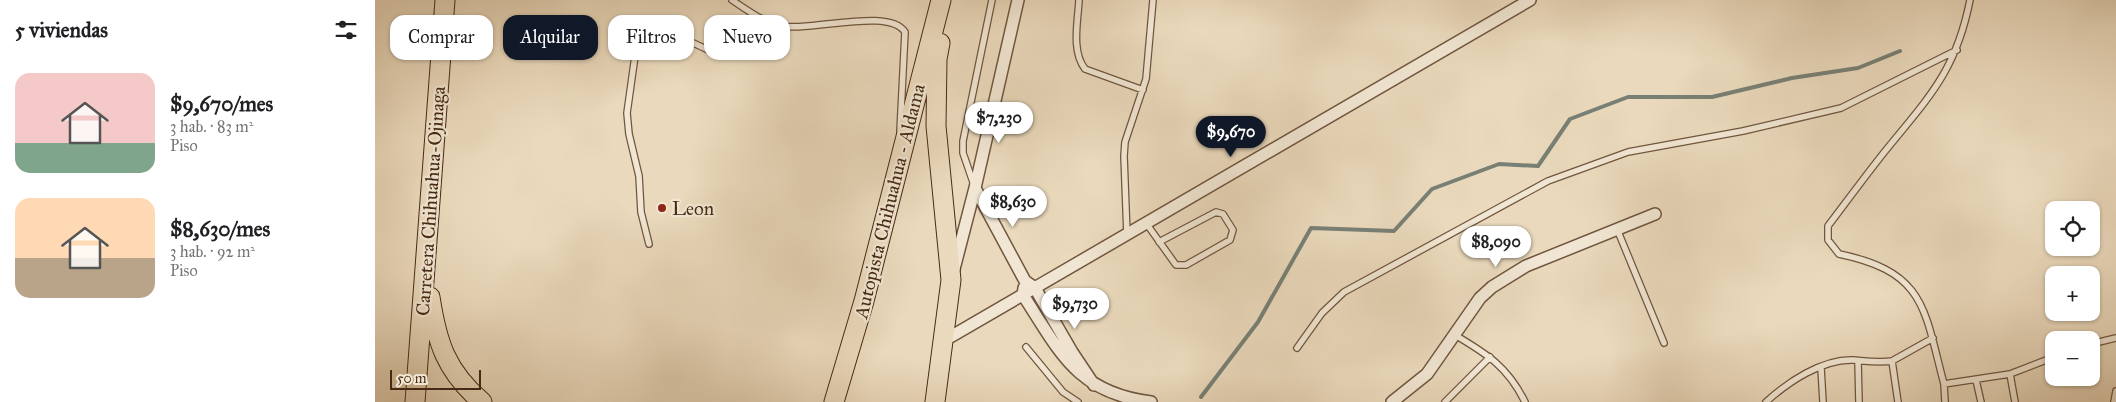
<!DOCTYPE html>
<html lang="es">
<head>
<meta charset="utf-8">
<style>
  :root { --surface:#fff; --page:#f6f6f6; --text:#202124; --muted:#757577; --accent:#111827 }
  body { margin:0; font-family:"IM FELL Great Primer",serif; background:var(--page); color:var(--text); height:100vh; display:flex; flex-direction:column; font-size:19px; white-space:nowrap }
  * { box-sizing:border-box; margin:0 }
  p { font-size:16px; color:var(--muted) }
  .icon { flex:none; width:28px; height:28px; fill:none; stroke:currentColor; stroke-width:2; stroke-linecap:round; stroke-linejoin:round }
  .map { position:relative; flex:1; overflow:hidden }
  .details { display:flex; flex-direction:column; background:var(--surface); width:375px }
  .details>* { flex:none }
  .top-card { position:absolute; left:15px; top:15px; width:475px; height:45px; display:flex; gap:10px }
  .tools { position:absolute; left:1670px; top:201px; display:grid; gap:10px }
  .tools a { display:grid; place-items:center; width:55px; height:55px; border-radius:10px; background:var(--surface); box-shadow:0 1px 4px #0004; font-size:25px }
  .scale { position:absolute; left:15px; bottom:12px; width:91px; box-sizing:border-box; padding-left:5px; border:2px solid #472a15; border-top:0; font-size:14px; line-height:18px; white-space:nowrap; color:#472a15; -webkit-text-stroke:4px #f1e6d3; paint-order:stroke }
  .price { position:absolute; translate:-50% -42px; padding:0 11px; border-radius:18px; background:#fff; color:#222; font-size:16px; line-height:32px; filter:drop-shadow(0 1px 2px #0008) }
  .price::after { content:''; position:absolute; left:50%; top:30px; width:15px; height:11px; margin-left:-8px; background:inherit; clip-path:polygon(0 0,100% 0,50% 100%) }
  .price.current { background:var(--accent); color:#fff }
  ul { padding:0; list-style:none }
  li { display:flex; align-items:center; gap:15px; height:125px; padding:0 15px }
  li span { display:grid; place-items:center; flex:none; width:140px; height:100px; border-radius:15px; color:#555 }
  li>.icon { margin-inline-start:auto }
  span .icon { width:60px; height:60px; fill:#fffc; stroke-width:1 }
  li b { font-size:21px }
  h2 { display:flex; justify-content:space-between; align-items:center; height:60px; padding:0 15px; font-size:21px }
  .pill { padding:0 18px; border-radius:15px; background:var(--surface); box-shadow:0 1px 4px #0004; font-size:18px; line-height:45px }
  .pill.current { background:var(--accent); color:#fff }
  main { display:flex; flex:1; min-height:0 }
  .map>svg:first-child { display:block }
</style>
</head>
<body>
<main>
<section class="details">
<h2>5 viviendas<svg class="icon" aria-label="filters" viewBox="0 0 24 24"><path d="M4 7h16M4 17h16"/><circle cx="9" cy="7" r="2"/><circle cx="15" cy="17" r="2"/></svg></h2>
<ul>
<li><span style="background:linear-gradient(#f6c9c9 70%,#7fa58c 0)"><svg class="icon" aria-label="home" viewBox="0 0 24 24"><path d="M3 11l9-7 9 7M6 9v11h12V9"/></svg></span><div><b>$9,670/mes</b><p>3 hab. · 83 m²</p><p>Piso</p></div></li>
<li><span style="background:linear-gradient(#ffd9b3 60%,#b9a48a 0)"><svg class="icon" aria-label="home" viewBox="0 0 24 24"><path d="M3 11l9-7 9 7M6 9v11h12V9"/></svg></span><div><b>$8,630/mes</b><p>3 hab. · 92 m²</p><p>Piso</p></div></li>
</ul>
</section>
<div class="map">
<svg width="1741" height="402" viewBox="0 0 1741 402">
  <rect width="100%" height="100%" fill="#ead9bc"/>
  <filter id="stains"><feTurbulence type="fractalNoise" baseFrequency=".004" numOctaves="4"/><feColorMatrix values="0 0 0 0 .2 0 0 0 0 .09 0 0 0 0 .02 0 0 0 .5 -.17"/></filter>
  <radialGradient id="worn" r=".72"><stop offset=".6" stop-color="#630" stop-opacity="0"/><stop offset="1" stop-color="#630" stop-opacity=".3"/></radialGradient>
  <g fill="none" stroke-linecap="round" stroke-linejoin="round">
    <!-- stream -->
    <path stroke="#788075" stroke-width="4" d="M826,397L883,322L936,228L1019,231L1057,189L1124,164L1163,166L1195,119L1253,97H1337L1417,78L1483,68L1525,51"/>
    <!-- service casing -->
    <g stroke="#70563f" stroke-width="8">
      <path id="service" d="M357,0C369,8 387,21 400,25C432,34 513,6 530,32L525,131
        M704,0C703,21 696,51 710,69L768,90
        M1595,0C1581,71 1554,97 1511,150C1491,175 1472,201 1453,226V240L1464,254C1551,272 1549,309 1569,384L1635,374L1679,357
        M599,185L588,153V141L617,0
        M771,223L801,265H811L855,240L858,230L848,214L841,212L784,242
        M1242,229L1289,343
        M752,235L749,156L750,142L771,79L778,0
        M274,244L266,212L264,176L254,134L252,113L260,56L270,44L293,37L314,41L344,55H354L370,46L389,19
        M1080,335C1112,354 1133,367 1150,402
        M1716,344L1741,338
        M651,347L688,392L703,402
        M922,348L947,313L969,292L1173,181L1253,152L1368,131L1466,108L1582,50
        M1483,361L1484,402
        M1517,361L1558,338
        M1446,368L1448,402
        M1635,374L1640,402
        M1601,380L1606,402
        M1569,384L1570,402
        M1070,402L1115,357
        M1391,402C1413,382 1447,359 1478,360C1491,361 1504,363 1517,361L1523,402
        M1739,402L1741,391"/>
    </g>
    <!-- minor casing -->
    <g stroke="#70563f" stroke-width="14">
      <path id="minor" d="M600,188L650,281L660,288L697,352L719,385
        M579,269L600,188L643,0
        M649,288L648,295C685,352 702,393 776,402
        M570,340L1155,0
        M1017,402L1052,374L1105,298L1117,287L1151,266L1280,214"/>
    </g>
    <!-- trunk casing -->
    <g stroke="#472a15" stroke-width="21">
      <path id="trunk" d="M55,297C62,343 71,371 107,402
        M40,402L70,0
        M459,402L489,301L566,0
        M560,402L576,280L561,126L562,59L565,43"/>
    </g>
    <!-- service -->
    <use href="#service" stroke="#f1e6d3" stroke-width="5.5"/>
    <!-- minor -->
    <use href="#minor" stroke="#f1e6d3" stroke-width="11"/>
    <!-- trunk -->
    <use href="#trunk" stroke="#ead9bc" stroke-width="19"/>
  </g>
  <!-- markers -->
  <circle fill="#8f2418" stroke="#f1e6d3" stroke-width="2" cx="287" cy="208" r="5"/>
  <g text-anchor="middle" stroke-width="4.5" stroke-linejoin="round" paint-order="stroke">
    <!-- street labels -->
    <g font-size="19" fill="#472a15" stroke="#f1e6d3">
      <text transform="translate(55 201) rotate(-86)" y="7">Carretera Chihuahua-Ojinaga</text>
      <text transform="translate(514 201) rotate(-76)" y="7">Autopista Chihuahua - Aldama</text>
    </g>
    <!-- poi labels -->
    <g font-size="19" fill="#472a15" stroke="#f1e6d3" text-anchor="start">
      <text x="297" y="215">Leon</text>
    </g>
  </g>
  <rect width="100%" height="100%" filter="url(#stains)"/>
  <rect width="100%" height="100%" fill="url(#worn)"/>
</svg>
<div class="tools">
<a><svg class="icon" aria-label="locate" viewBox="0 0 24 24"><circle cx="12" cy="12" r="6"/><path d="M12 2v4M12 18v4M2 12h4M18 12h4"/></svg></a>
<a>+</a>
<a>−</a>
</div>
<div class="scale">50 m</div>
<b class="price" style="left:624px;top:144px">$7,230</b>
<b class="price current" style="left:856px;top:158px">$9,670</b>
<b class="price" style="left:638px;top:228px">$8,630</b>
<b class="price" style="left:1121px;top:268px">$8,090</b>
<b class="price" style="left:700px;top:330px">$9,730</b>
<div class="top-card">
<a class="pill">Comprar</a>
<a class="pill current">Alquilar</a>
<a class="pill">Filtros</a>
<a class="pill">Nuevo</a>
</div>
</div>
</main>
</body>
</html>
